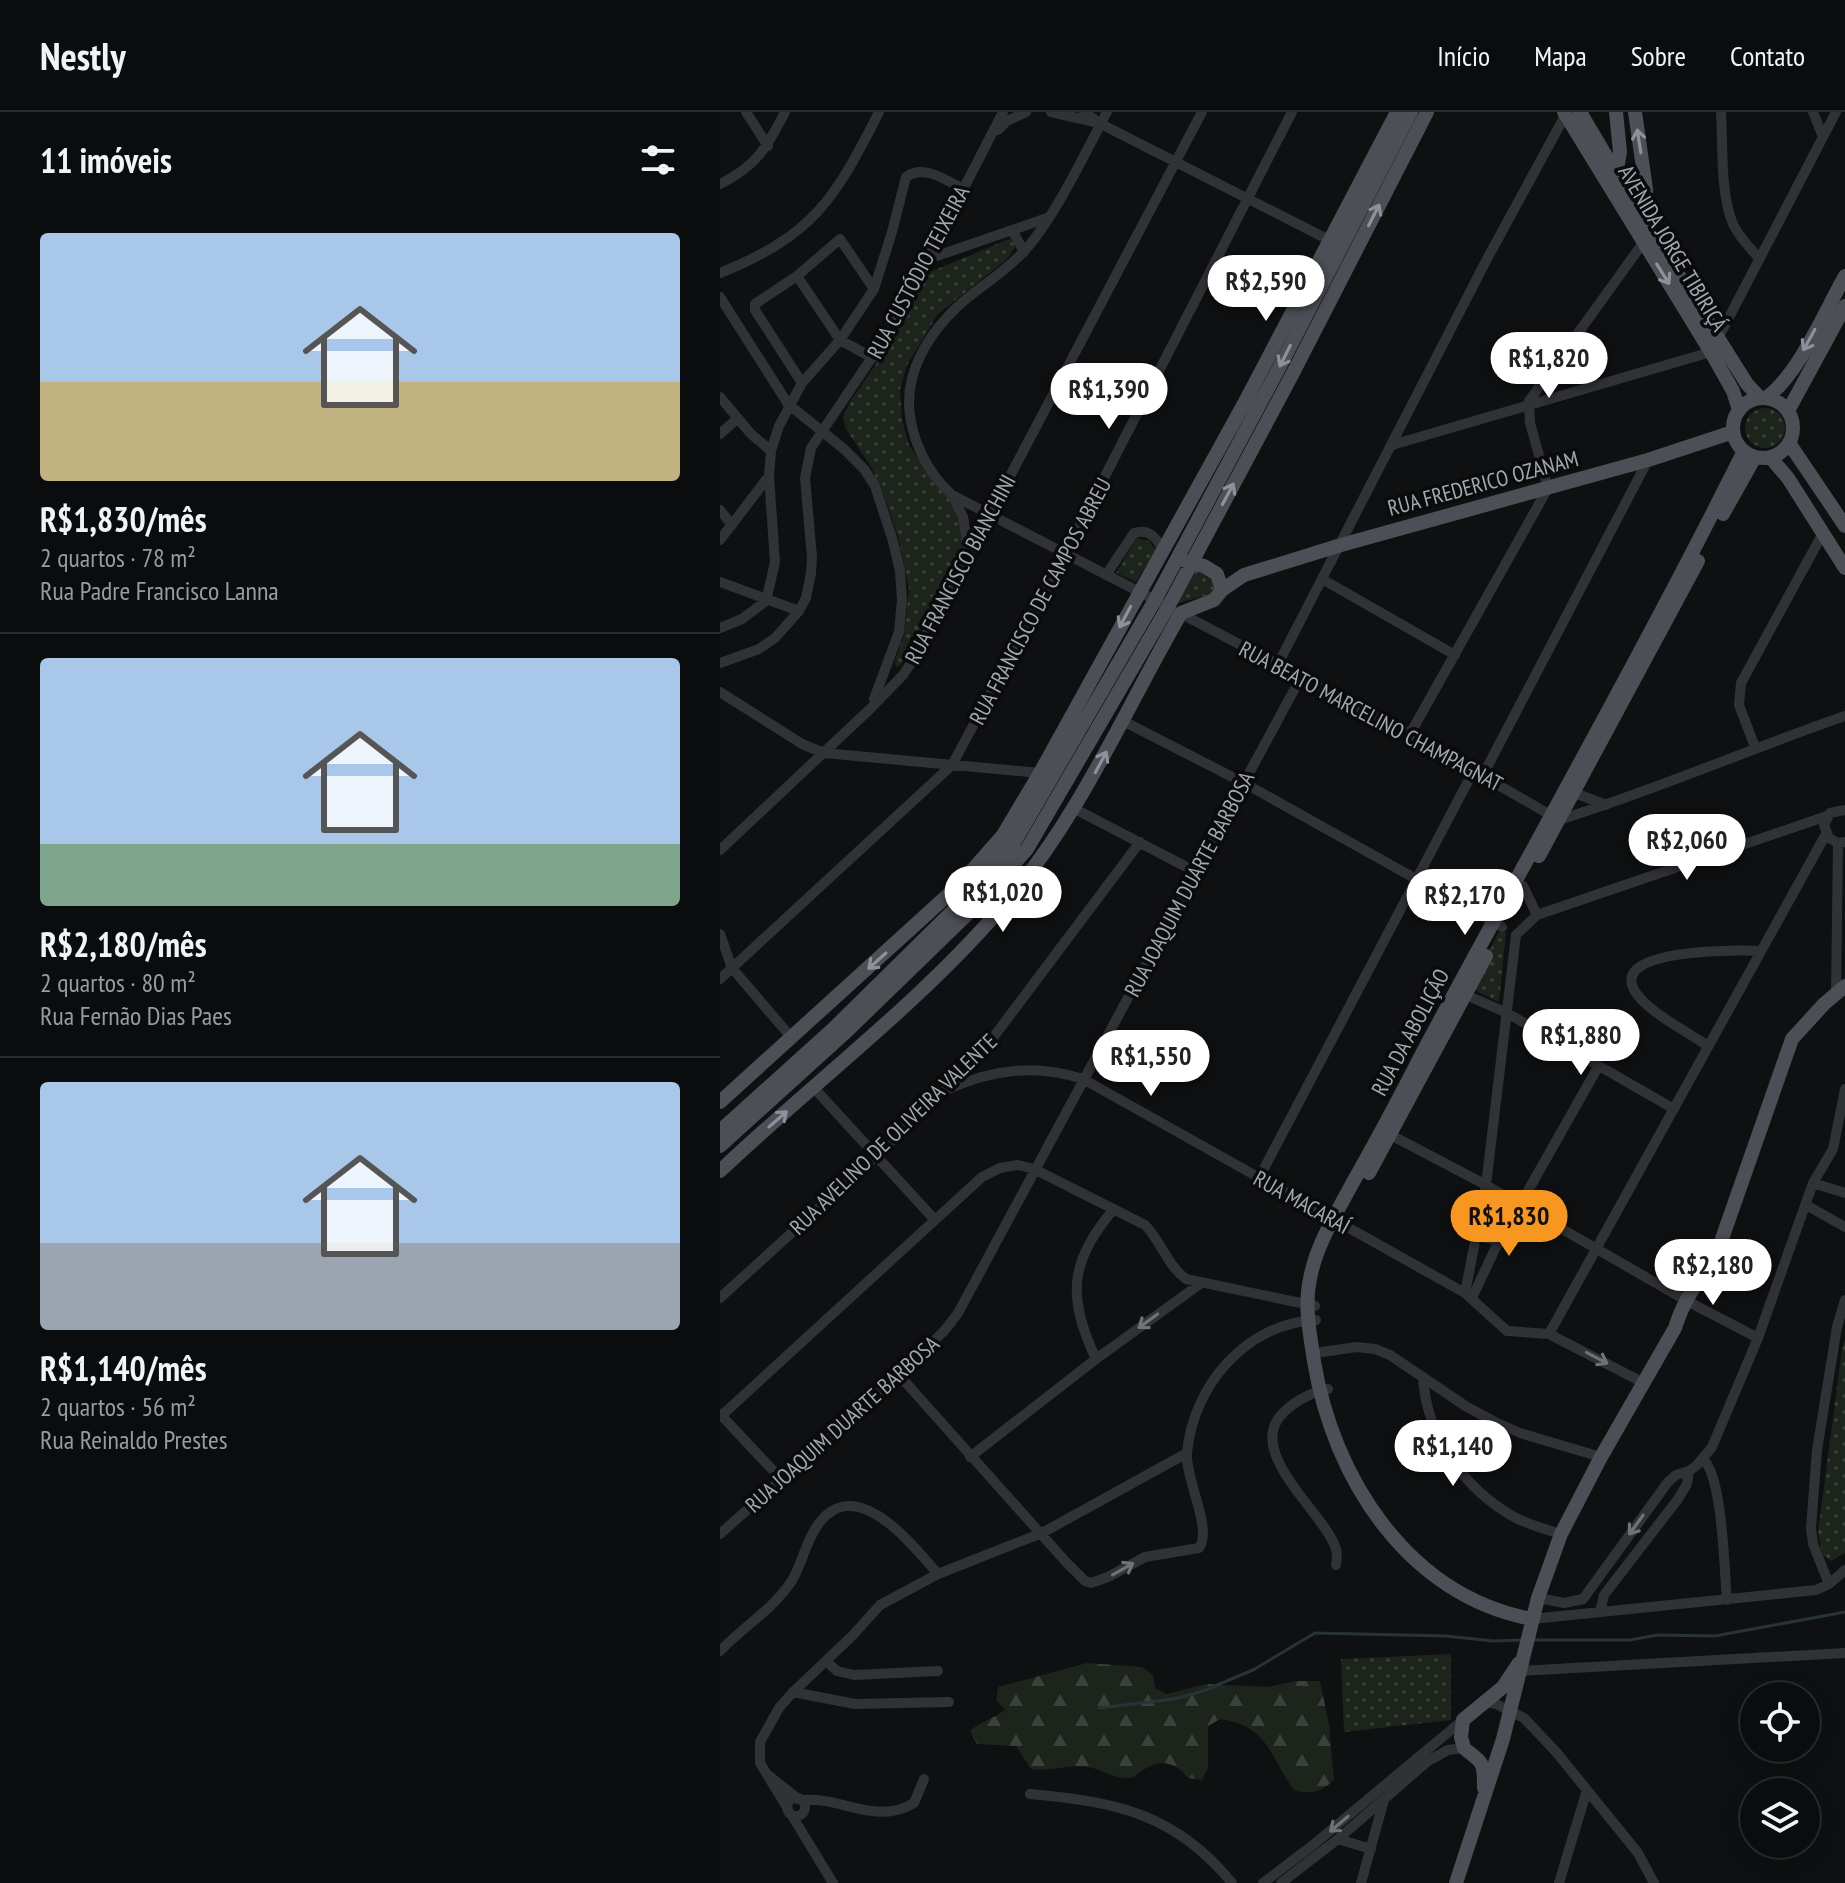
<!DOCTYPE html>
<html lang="pt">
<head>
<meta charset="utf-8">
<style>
  :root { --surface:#0b0c0d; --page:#191a1b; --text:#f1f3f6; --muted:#9a9b9d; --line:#2b2c2e; --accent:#f89720 }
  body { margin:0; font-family:"PT Sans Narrow",sans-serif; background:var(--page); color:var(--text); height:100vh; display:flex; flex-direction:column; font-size:30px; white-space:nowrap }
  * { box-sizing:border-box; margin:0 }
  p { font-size:26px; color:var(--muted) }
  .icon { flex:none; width:44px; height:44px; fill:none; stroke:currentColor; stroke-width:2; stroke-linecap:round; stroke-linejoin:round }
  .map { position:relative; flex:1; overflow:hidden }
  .side { display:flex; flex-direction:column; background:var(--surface); width:720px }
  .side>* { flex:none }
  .tools { position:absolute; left:1020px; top:1570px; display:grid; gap:16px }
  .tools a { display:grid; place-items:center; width:80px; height:80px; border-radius:50%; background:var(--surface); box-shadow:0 4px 20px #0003,0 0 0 2px var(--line); font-size:40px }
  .price { position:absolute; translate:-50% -68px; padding:0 18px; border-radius:28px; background:#fff; color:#222; font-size:26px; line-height:52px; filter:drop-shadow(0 2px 4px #0008) }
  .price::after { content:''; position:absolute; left:50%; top:48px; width:24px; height:18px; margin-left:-12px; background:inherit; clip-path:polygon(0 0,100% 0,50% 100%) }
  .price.selected { background:var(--accent); color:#111 }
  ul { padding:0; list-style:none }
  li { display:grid; align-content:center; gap:16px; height:424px; padding:0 40px }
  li+li { border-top:2px solid var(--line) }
  li span { display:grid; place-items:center; height:248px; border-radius:8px; color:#555 }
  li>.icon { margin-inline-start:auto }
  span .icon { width:144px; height:144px; fill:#fffc; stroke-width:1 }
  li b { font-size:34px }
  h2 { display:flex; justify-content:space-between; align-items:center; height:96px; padding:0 40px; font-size:34px }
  header { display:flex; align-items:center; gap:48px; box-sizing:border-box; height:112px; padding:0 40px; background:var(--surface); border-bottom:2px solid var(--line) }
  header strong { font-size:38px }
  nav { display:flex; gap:44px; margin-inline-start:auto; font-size:28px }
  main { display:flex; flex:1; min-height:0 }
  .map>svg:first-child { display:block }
</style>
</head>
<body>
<header>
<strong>Nestly</strong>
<nav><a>Início</a><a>Mapa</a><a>Sobre</a><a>Contato</a></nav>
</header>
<main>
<section class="side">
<h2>11 imóveis<svg class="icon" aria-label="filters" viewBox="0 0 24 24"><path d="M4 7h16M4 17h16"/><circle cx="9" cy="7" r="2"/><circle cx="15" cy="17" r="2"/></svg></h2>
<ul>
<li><span style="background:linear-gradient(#a9c7e8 60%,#c2b280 0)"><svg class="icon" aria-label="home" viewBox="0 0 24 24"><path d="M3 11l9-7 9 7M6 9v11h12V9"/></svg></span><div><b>R$1,830/mês</b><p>2 quartos · 78 m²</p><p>Rua Padre Francisco Lanna</p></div></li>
<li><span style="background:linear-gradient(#a9c7e8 75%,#7fa58c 0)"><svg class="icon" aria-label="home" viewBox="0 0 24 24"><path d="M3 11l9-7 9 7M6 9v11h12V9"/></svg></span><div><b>R$2,180/mês</b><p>2 quartos · 80 m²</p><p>Rua Fernão Dias Paes</p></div></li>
<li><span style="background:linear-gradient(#a9c7e8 65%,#9aa5b1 0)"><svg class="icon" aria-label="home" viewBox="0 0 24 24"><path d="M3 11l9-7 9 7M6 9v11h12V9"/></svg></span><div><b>R$1,140/mês</b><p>2 quartos · 56 m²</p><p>Rua Reinaldo Prestes</p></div></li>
</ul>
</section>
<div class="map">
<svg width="1125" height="1771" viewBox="0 0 1125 1771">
  <defs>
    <pattern id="forest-firs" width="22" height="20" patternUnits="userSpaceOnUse" patternTransform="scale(2)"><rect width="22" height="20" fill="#1c241c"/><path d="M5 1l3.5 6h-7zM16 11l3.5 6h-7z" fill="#3a413b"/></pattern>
    <pattern id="park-dots" width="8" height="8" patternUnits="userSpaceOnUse" patternTransform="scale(2)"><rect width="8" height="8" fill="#1c241c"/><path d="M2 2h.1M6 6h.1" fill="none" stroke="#3a413b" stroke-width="1.8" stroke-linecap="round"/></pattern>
  </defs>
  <rect width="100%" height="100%" fill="#0f1011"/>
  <!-- forest -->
  <path fill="url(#forest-firs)" d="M367,1551L422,1555L433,1563L435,1576L447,1582L486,1572L548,1575L575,1569H600L609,1613L614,1668C601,1680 591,1683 574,1678C549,1644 549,1614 500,1607L488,1614V1656L482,1668L468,1666C454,1648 439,1647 420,1660C416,1663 414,1666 409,1666C395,1668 381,1656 367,1655C348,1652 330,1660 311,1657L296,1634L257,1632L250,1619C261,1609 273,1607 285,1598L276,1588L278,1575Z"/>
  <!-- park -->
  <path fill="url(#park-dots)" d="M289,127L297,132L287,147L218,202L187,253L180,278L182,308L189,333L217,375L241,398L246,430L181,553L176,555L175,548L184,523L189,477L179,428L164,383L151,355L126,317L123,305L131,288L173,228L194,184L210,160Z
    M1025 316a20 20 0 1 1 40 0a20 20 0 1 1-40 0Z
    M417,426L429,429L436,438L416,470L396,461Z
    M475,455L496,470V477L488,483L455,492Z
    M779,820H786L779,890L750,876Z
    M1125,1227V1441L1111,1449L1102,1442L1098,1420L1122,1237Z
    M731,1542V1608L624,1620L621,1547Z"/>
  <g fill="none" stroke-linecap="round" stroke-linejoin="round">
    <!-- stream -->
    <path stroke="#283237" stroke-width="3" d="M814,1528H910L937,1523L995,1524L1125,1500
      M379,1596L454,1587L483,1579L533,1558L595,1521L726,1524L773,1529L803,1528"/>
    <!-- minor -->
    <path stroke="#303236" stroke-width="10" d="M26,0L48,34
      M331,0L375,10
      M364,0L381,12L611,129
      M387,0C365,41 336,103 306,137C289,157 265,171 245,188C210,218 181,262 191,310C197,339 210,363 232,383L441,491
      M1001,0C1003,32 1000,82 1013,112C1019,125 1030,136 1039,146
      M1093,0L1103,25
      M278,18L287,9L306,0
      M0,72C37,54 47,35 65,0
      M292,118L304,140
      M208,147L327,106
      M0,161C94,123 115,87 159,0
      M77,164L120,228L153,246
      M0,185L68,292L124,337L144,357L155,374L173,429L180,459L182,488L179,520L154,587
      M82,271L35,198V192L77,164L120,127L154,177
      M0,285L31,322L51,339
      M0,322L17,307
      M672,333L991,240L1116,0
      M233,385L243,405L249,442
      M0,398L12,413
      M0,428L49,364
      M386,463L414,421C429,416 436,426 443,437
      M602,467L735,543
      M0,470L79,499
      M46,489L55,450L49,364L51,339L59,314L82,271L120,228L154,177L172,120L186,65C204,52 226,68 243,77
      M458,500L690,622L839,708C936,678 1029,637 1125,604
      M0,516L22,507L46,489
      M0,551L39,537L55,526L79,499L86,486L91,461L92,445L85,366L91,336L173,214L283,0
      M558,552L767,147L847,0
      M0,580L82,632L104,641L320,661
      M403,609L524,671L782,815
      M690,622L828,376L810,311L809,289L923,131
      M1035,635L1019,593L1021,571L1103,421
      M763,663L928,348
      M847,678L886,693
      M355,697L476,760
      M1125,698L1110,701L1104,713L1109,726L1118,731L1125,730
      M0,738L150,597L183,563L193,548L482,0
      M803,774L817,803
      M0,822L12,856L70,924
      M0,867L232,653L345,442L572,0
      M1116,881L1118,731
      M746,883L787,901L954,997
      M988,934C968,920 926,899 914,878C891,836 1019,838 1040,839
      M94,976L214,1107
      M226,978C272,957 315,952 363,967L745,1181L787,1219L829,1222L924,1271
      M667,1021L766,1073L967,1189L1038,1226
      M539,1066L754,658
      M1093,1071L1125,1081
      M1086,1093L1125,1115
      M758,1114L766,1126L772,1127L783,1123
      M745,1181L766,1073L796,823L817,803L1107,704
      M0,1186L156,1044L257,947L420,730
      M752,1186L775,1137L878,955
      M829,1222L1106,722
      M602,1240L637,1235L655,1237L670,1243L747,1295L775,1310L800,1321L881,1345
      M376,1247C347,1185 349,1149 394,1097
      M179,1263L346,1450L365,1469L371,1471L388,1465L425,1445L479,1436C493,1417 465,1367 467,1341C473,1273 527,1211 596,1208
      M703,1266C707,1324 743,1376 794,1405C809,1413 825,1417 841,1422
      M608,1277C592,1280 575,1289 564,1300C523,1338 602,1399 615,1434C618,1440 617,1447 616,1453
      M0,1302L62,1368
      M0,1305L262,1065L280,1056L298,1053L314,1057L425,1113C441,1129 447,1153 466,1167L595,1194
      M250,1345L376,1247L480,1172
      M983,1347C1003,1365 1004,1458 1007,1488
      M0,1422L179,1263L225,1218L238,1201L581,565
      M1109,1472L1093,1432L1091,1416L1097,1338L1117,1215L1125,1188
      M818,1486L844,1491L863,1487L948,1370L956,1363L969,1359L977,1353L992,1335L1038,1226L1093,1071L1113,1037L1125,977
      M880,1500L884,1483L958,1387L967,1372L969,1359
      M812,1507L1096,1478L1109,1472L1125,1458
      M0,1539C23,1515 52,1498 71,1470C82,1453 85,1431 97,1414C135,1358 193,1434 218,1462
      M107,1550L117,1559L134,1563L218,1559
      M801,1559L1125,1541
      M73,1580L135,1592L229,1590
      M767,1590L776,1592L804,1606L837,1641L918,1741L934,1771
      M48,1663L78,1687
      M310,1682C396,1690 455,1701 512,1771
      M67 1695a9 9 0 1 1 18 0a9 9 0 1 1-18 0Z
      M81,1688C120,1684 157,1714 194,1691L204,1667
      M68,1697L40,1651V1630L59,1596L73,1580L133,1523L160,1493L218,1462L322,1421L467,1341
      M71,1702L113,1771
      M618,1727L651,1737
      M543,1771L593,1733L743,1608
      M561,1771L618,1727L708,1649L728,1638L744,1636
      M641,1771L664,1688
      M839,1771L867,1678"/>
    <!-- major -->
    <path stroke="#4c4f55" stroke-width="14" d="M844,0L991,240L1013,279L1019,298
      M860,0L927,113L1027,272L1040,286
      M896,0L900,40L896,63
      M915,0L926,77L927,113
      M1046,286C1079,262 1104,201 1125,164
      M1013 316a30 30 0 1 1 60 0a30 30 0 1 1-60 0Z
      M1068,299L1125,194
      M1069,331L1125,414
      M1050,345L1068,366L1125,456
      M1003,402L1035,345
      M502,478L524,463L621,433L928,348L1013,320
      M819,744L978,449
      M0,990L239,773L283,723L320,661L525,290L677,0
      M0,1019L113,917L247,785L292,734L435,488L558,258L691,0
      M0,1034L128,918L262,788L307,737L448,495L573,261L707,0
      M0,1059C96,968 203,889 288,788C361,702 405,598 461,501L494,488L502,478L497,462L484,454L462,448
      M649,1061L766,844
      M990,1161L1072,927L1104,892L1125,874
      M812,1507C688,1484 613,1366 594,1249C590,1222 584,1194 590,1167C596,1133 616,1102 632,1072C657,1028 681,983 704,938C811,738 923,541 1024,339
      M764,1676C764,1648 763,1652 744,1636L741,1625L743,1608L783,1575L799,1551
      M736,1771L783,1627L818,1486L841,1422L881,1345L955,1216C961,1196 975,1169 991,1155"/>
  </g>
  <!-- one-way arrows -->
  <defs><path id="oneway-shaft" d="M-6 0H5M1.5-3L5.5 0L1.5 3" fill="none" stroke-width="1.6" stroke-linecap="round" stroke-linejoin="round" transform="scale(2)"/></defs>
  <g stroke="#8b929b">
    <use href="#oneway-shaft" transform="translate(919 29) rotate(-99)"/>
    <use href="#oneway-shaft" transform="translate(654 103) rotate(-63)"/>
    <use href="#oneway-shaft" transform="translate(943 162) rotate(58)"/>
    <use href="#oneway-shaft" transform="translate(1089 228) rotate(119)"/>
    <use href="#oneway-shaft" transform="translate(565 244) rotate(117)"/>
    <use href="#oneway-shaft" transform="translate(508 382) rotate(-62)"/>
    <use href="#oneway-shaft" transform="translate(405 505) rotate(118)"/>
    <use href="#oneway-shaft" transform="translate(381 650) rotate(-62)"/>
    <use href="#oneway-shaft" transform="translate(157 849) rotate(138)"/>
    <use href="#oneway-shaft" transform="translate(58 1007) rotate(-41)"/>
  </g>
  <g stroke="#6e737a">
    <use href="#oneway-shaft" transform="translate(428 1209) rotate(144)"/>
    <use href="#oneway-shaft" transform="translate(877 1246) rotate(28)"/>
    <use href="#oneway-shaft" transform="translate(916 1413) rotate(126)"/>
    <use href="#oneway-shaft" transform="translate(403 1457) rotate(-29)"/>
    <use href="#oneway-shaft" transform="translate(619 1712) rotate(140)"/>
  </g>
  <g text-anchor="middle" stroke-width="7" stroke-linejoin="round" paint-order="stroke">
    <!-- street labels -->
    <g font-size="22" fill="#a0a8b2" stroke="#0b0b0c">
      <text transform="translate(953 136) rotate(59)" y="8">AVENIDA JORGE TIBIRIÇÁ</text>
      <text transform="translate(198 160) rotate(-62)" y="8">RUA CUSTÓDIO TEIXEIRA</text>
      <text transform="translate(763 371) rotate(-15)" y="8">RUA FREDERICO OZANAM</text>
      <text transform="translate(240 457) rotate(-62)" y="8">RUA FRANCISCO BIANCHINI</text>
      <text transform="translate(320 489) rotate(-62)" y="8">RUA FRANCISCO DE CAMPOS ABREU</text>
      <text transform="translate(651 604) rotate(28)" y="8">RUA BEATO MARCELINO CHAMPAGNAT</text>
      <text transform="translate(469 772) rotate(-62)" y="8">RUA JOAQUIM DUARTE BARBOSA</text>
      <text transform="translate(690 920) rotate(-62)" y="8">RUA DA ABOLIÇÃO</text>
      <text transform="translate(173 1022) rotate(-44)" y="8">RUA AVELINO DE OLIVEIRA VALENTE</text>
      <text transform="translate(582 1090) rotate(29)" y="8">RUA MACARAÍ</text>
      <text transform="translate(122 1312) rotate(-42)" y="8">RUA JOAQUIM DUARTE BARBOSA</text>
    </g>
  </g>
</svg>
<div class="tools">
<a><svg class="icon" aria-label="locate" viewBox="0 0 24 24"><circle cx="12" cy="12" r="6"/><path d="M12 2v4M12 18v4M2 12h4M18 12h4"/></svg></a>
<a><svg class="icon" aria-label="layers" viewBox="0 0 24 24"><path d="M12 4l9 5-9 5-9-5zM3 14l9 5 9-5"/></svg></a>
</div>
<b class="price" style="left:546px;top:211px">R$2,590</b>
<b class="price" style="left:829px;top:288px">R$1,820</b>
<b class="price" style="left:389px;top:319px">R$1,390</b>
<b class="price" style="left:967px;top:770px">R$2,060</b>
<b class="price" style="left:283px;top:822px">R$1,020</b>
<b class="price" style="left:745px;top:825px">R$2,170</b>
<b class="price" style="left:861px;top:965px">R$1,880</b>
<b class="price" style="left:431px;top:986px">R$1,550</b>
<b class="price selected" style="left:789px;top:1146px">R$1,830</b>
<b class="price" style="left:993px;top:1195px">R$2,180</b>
<b class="price" style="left:733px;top:1376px">R$1,140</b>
</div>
</main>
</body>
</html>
